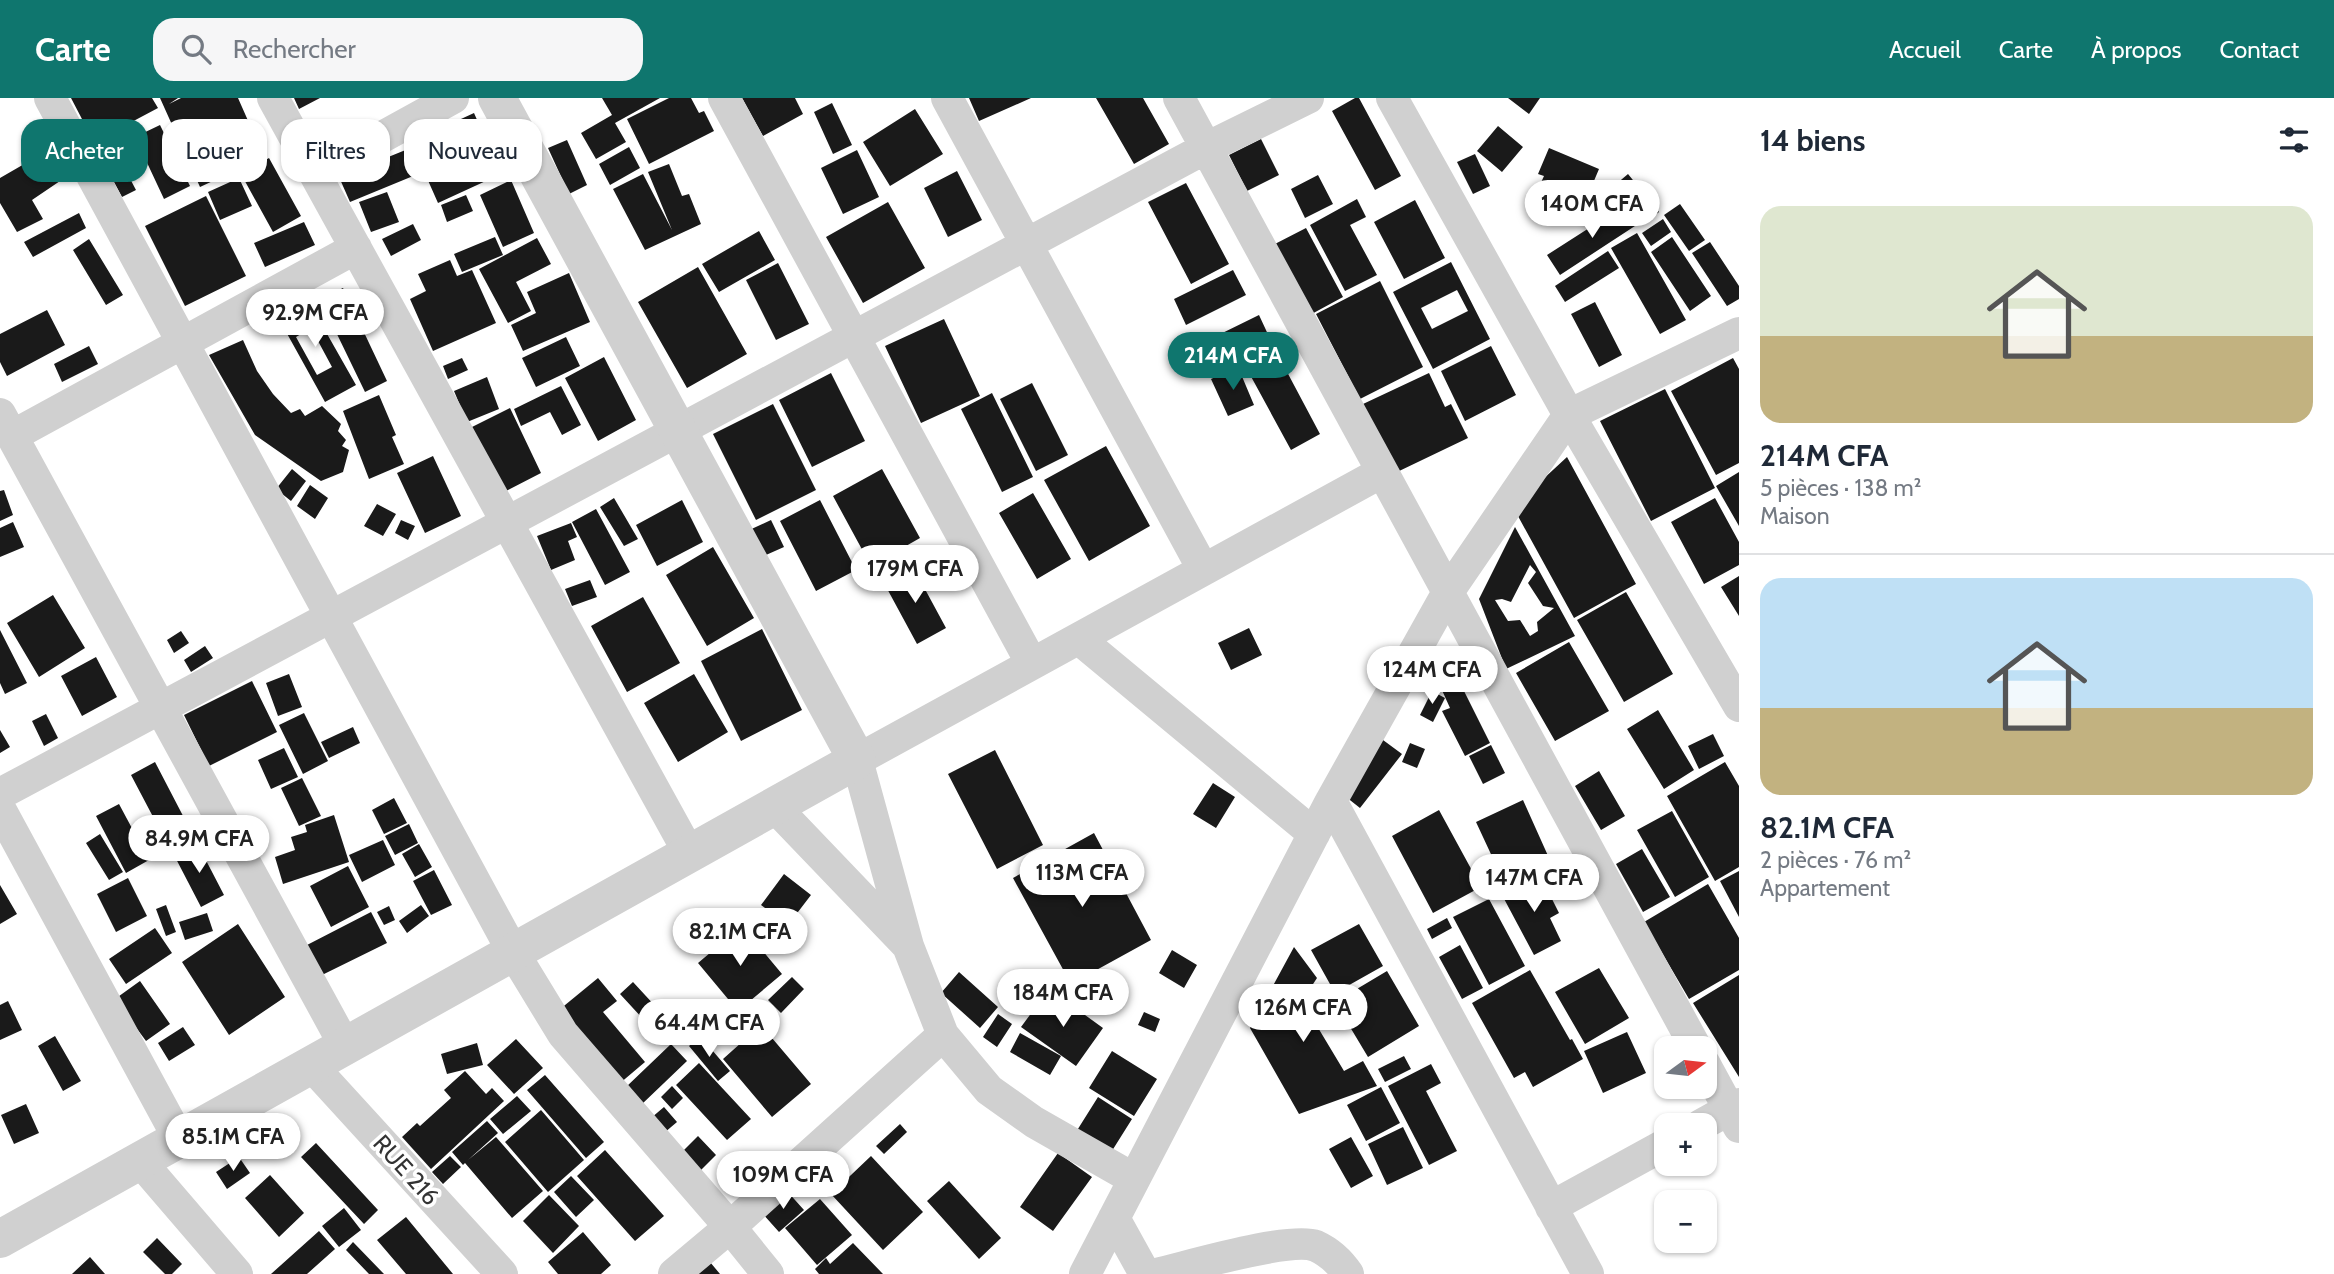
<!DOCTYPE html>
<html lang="fr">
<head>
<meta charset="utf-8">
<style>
  :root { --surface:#fff; --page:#f6f6f7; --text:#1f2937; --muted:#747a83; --line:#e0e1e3; --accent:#0f766e }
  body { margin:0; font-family:Cabin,sans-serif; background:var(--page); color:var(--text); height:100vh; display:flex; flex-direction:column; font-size:26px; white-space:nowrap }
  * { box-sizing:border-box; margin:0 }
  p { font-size:23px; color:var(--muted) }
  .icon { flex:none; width:38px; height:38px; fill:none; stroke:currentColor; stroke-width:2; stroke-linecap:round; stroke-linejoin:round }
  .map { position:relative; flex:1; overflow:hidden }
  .panel { display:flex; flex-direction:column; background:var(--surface); width:595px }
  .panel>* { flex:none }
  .guide { position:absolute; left:21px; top:21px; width:665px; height:63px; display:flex; gap:14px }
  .needle { width:46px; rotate:75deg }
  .controls { position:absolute; left:1654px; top:938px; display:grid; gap:14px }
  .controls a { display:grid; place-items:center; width:63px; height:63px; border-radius:14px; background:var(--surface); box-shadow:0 2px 5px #0004; font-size:35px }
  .price { position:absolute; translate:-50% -60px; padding:0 16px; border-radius:24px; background:#fff; color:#222; font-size:23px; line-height:46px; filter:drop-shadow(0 2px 4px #0008) }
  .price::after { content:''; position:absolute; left:50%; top:42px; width:21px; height:16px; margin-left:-10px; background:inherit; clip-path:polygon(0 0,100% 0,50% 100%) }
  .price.on { background:var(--accent); color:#fff }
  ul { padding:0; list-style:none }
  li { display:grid; align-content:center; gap:14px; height:371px; padding:0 21px }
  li+li { border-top:2px solid var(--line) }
  li span { display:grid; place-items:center; height:217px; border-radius:21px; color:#555 }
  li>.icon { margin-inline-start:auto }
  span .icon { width:126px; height:126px; fill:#fffc; stroke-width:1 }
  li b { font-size:30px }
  h2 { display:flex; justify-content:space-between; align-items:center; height:84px; padding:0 21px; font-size:30px }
  .tag { padding:0 24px; border-radius:21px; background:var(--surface); box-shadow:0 2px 5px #0004; font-size:24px; line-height:63px }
  .tag.on { background:var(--accent); color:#fff }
  header { display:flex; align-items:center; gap:42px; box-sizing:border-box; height:98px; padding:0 35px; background:var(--accent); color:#fff }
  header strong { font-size:33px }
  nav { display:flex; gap:38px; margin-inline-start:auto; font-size:24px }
  .search { width:490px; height:63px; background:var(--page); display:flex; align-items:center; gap:18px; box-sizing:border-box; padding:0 24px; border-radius:21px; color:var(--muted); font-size:26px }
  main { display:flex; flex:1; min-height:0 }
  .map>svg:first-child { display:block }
</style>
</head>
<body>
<header>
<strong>Carte</strong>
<div class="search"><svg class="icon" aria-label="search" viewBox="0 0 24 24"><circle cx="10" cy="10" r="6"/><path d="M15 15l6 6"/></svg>Rechercher</div>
<nav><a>Accueil</a><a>Carte</a><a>À propos</a><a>Contact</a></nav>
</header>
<main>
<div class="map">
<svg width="1739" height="1176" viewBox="0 0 1739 1176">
  <rect width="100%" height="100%" fill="#fff"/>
  <!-- building -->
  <path fill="#1a1a1a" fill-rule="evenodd" d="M71,0H152L158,10L94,44Z
    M160,0H178L169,6L181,0H238L264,59L200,89Z
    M294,0H320L299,11Z
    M602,0H660L615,25L626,44L596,61L581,35L612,17Z
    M669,0H691L699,15L704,13L714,33L649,66L627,21Z
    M742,0H795L803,16L763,38Z
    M969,0H1031L979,23Z
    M1096,0H1143L1169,46L1134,66Z
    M1355,0H1359L1401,78L1375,92L1332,13Z
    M1508,0H1540L1529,16Z
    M832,5L852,47L833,56L814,14Z
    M915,11L943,56L890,88L863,44Z
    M474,15L501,76L438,105L411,44Z
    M160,27L190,88L164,101L135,39Z
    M1498,28L1523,49L1502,74L1477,53Z
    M1261,41L1279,77L1247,93L1229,57Z
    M567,42L587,87L569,96L548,50Z
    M629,49L640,70L610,87L599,66Z
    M1549,50L1599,71L1588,97L1570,90L1565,103L1538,91L1544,78L1538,76Z
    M408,51L418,76L350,104L339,79Z
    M857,52L879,99L843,116L821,70Z
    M45,54L60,83L32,102L43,121L17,134L0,105V80Z
    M1475,56L1490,88L1473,96L1457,64Z
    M269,60L301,118L273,134L241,76Z
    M669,66L682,98L689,96L701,126L645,152L613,91L643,76L672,132L648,74Z
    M957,73L982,122L948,139L924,90Z
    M127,75L136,92L122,99L113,82Z
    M1628,76L1659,114L1646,124L1615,87Z
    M1318,77L1333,106L1305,120L1291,91Z
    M239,80L252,108L220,122L208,94Z
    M511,82L534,135L503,149L480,97Z
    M1186,85L1229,166L1191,186L1148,104Z
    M387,94L399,124L371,134L359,104Z
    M466,97L473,113L447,124L441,107Z
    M206,98L246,178L185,208L145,128Z
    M1357,101L1366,119L1350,127L1377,177L1345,193L1310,127Z
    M1415,102L1445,160L1404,181L1374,124Z
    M888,104L925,170L863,205L826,139Z
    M1680,106L1705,142L1689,153L1664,117Z
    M1625,107L1638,126L1560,177L1547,157Z
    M79,115L86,130L33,159L24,144Z
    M1663,121L1671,134L1651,148L1642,135Z
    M304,124L315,147L265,169L254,145Z
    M413,126L421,142L391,158L382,141Z
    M1306,130L1343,199L1308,218L1271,148Z
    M759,133L775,162L719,194L702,166Z
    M1637,135L1686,222L1660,236L1611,150Z
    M495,139L503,157L462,174L454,156Z
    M1672,139L1711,198L1690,213L1651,154Z
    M537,140L551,166L516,184L531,213L508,225L479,171Z
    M89,141L123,197L106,207L73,152Z
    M1710,144L1739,188V201L1727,208L1692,155Z
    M1608,153L1619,170L1565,204L1555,188Z
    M450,162L457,178L472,172L496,225L433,253L410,201L426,193L418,176Z
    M1451,164L1490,241L1433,271L1393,194ZM1457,192L1468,213L1432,231L1421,210Z
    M778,165L809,226L776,242L746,182Z
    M698,169L747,256L687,290L638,204Z
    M1233,172L1246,197L1186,227L1174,201Z
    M569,175L590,224L523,253L511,227L536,215L527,194Z
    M1380,183L1423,269L1360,301L1316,216Z
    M343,190L387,283L365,294L320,201Z
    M305,197L356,287L325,304L275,214ZM311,230L332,269L317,277L296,239Z
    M1595,204L1622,257L1599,269L1571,216Z
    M47,212L65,247L7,278L0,264V236Z
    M1259,217L1272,245L1211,274L1198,247Z
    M944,221L980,298L921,325L885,248Z
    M566,239L580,268L536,289L522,260Z
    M243,242L257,273L273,296L291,315L300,311L305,318L322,308L341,326L338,333L346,342L342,348L349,352L343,374L321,383L255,337L209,257Z
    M89,248L98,266L62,284L54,266Z
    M1491,248L1516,297L1465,323L1441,273Z
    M1278,257L1320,336L1291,352L1248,273Z
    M604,259L636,322L598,343L565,280Z
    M462,260L468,272L448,281L443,268Z
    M1733,260L1739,271V365L1716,377L1671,293Z
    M1238,269L1254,307L1228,318L1211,281Z
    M831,275L865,343L812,369L779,302Z
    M1429,275L1445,309L1451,306L1468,340L1395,375L1363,306Z
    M487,279L499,311L467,324L454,293Z
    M1032,285L1068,357L1036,373L1000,301Z
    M561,288L581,327L562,337L550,314L521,328L514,311Z
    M1665,291L1715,390L1651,423L1600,323Z
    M992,295L1033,379L1002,394L961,311Z
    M379,297L396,337L392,339L404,366L369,381L343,313Z
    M773,306L816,392L756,422L713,336Z
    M510,310L541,375L502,395L470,330Z
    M1106,348L1150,428L1089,463L1044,382Z
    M433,358L461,418L425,435L397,375Z
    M1567,359L1636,486L1574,520L1513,409Z
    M292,371L306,383L291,403L276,391Z
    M882,371L920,440L871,468L833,398Z
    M1739,374V428L1716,388Z
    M310,387L328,400L315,421L297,408Z
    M4,392L13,417L0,423V393Z
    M1033,395L1071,461L1037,481L999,415Z
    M614,400L638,441L624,448L600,409Z
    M1715,400L1739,444V467L1704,486L1671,424Z
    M682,402L703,444L657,468L636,427Z
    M820,402L856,472L816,493L780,423Z
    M377,406L396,416L383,438L364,428Z
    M596,411L630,474L605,487L572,424Z
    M401,422L415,428L408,442L395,435Z
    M771,422L784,449L757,461L745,434Z
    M13,424L24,449L0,459V430Z
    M571,425L577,439L568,443L575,462L551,472L537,438Z
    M1515,429L1575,538L1506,571L1479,501ZM1530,467L1536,474L1528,485L1543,508L1554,510L1537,524L1538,533L1530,538L1520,522L1508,523L1495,502L1502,501L1511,504Z
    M713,449L754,520L707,548L666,477Z
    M913,469L946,530L917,546L884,485Z
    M1739,478V518L1721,489Z
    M590,482L597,499L572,508L565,491Z
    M1626,494L1673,576L1624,604L1577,522Z
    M53,497L85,550L39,579L7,525Z
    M643,499L680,565L627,594L591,528Z
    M1249,530L1262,557L1231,572L1218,545Z
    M762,531L802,612L741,643L701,563Z
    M0,532L27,585L5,596L0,585Z
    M181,533L189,545L174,555L167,542Z
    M1569,544L1609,613L1555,643L1516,575Z
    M205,548L213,560L191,574L184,562Z
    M96,559L117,599L82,618L61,578Z
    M289,576L302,609L278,618L266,585Z
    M694,576L728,634L678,664L644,605Z
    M1458,581L1490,645L1465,658L1442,613L1450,610L1441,590Z
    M252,583L277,634L209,668L184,617Z
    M1432,593L1445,600L1433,624L1420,617Z
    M1658,612L1694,672L1664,691L1627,631Z
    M304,615L328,663L303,676L279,627Z
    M46,616L58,640L44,648L32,623Z
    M353,629L360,645L329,660L321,644Z
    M0,632L10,649L0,655Z
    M1713,636L1724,658L1699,671L1688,648Z
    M1383,642L1402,656L1360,710L1341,695Z
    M1410,645L1425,651L1417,670L1402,664Z
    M1491,647L1505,675L1483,686L1469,658Z
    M284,650L298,679L271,691L258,662Z
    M995,652L1043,747L997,771L948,676Z
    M155,664L194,739L170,751L131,677Z
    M1725,664L1739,688V769L1715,783L1667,698Z
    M1599,673L1625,718L1601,732L1575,688Z
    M302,680L321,718L299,728L281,690Z
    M1213,685L1235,699L1216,730L1193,716Z
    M394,700L407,725L384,736L372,712Z
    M1523,702L1549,760L1503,782L1476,724Z
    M119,706L149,762L126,775L96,718Z
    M1439,712L1481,789L1433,815L1392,738Z
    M1672,713L1709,779L1675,799L1637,732Z
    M334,717L349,764L283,786L275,759L295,752L291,739L307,734L305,727Z
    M409,726L418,745L395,757L385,738Z
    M1094,735L1151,842L1071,886L1013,780Z
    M100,736L123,774L109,782L86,745Z
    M383,742L395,767L362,784L349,757Z
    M197,745L224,797L201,809L174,757Z
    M419,746L432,769L415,779L402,756Z
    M1642,751L1670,799L1643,814L1616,766Z
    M348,768L369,809L331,829L310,788Z
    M434,772L452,807L431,817L413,783Z
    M1739,773V819L1720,783Z
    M784,776L811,797L788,827L761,807Z
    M1540,777L1559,815L1550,820L1561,843L1534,857L1502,797Z
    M128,780L147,818L116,834L97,796Z
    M1708,786L1739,840V872L1689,901L1644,824Z
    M0,787L17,816L0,826Z
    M1489,801L1525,868L1489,887L1453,819Z
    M166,807L176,834L166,838L156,811Z
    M421,807L429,818L407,835L399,823Z
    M389,808L395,822L384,827L377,814Z
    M371,814L387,845L322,877L307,847Z
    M207,815L213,833L185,842L179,824Z
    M1447,820L1452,830L1432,841L1427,831Z
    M238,826L285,899L229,937L182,864Z
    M1359,826L1383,868L1335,895L1311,852Z
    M742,828L782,876L738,913L698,865Z
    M155,830L172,855L126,886L109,861Z
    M1460,847L1483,890L1462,901L1439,859Z
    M1294,849L1317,880L1302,903L1344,973L1363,963L1377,988L1299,1016L1250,930Z
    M1172,852L1197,867L1184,890L1159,875Z
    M1599,870L1629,920L1585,946L1555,894Z
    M1530,872L1570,942L1572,941L1583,961L1533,989L1525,974L1514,980L1472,905Z
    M1387,873L1419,928L1368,959L1335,904Z
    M959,874L998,909L980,930L941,895Z
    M1739,877V979L1693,905Z
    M792,879L804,891L781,915L768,902Z
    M598,880L617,903L603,914L645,964L619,986L559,912Z
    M140,883L170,926L146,943L115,901Z
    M633,884L657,910L644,922L620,896Z
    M1056,896L1103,930L1076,968L1021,929L1038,906L1045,912Z
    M8,903L22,932L0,942V907Z
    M1144,914L1160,921L1155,934L1138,927Z
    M659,915L669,926L658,937L647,926Z
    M998,916L1012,926L997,949L983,939Z
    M761,927L811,986L772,1019L723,961Z
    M183,929L195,947L169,963L158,945Z
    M1627,934L1646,975L1603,995L1584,953Z
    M1020,935L1061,958L1050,977L1010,954Z
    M55,938L81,983L63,993L38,948Z
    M700,938L730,973L718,983L689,948Z
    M516,941L543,970L514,996L487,967Z
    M477,945L483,967L447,976L441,956Z
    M671,946L687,963L641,1007L625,990Z
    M1112,953L1157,981L1134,1018L1089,990Z
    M1404,958L1411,971L1385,984L1378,971Z
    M699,965L751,1021L727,1042L676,987Z
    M1431,966L1441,985L1426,993L1457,1053L1429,1067L1388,988Z
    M465,973L486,996L492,990L504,1003L431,1071L402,1039L417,1025L420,1028L451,1000L444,992Z
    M545,977L604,1044L586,1060L527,992Z
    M672,988L683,1000L672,1011L661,999Z
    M1381,989L1400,1025L1366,1043L1347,1007Z
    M517,998L531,1013L503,1036L490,1021Z
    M1098,999L1132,1021L1110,1056L1076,1034Z
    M26,1006L39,1035L14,1046L1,1017Z
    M664,1009L677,1024L664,1035L651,1020Z
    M541,1012L584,1062L548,1094L505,1044Z
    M487,1023L498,1035L468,1062L496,1039L543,1093L512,1120L465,1065L463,1067L452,1054Z
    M900,1026L907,1034L884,1056L876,1048Z
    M1403,1029L1423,1070L1387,1087L1368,1046Z
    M698,1038L716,1057L698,1075L680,1056Z
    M1351,1039L1373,1078L1351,1090L1329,1051Z
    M316,1045L378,1112L364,1126L301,1059Z
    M605,1052L664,1118L635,1143L577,1078Z
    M1058,1055L1092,1079L1053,1133L1020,1109Z
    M450,1058L461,1069L443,1086L432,1074Z
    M871,1058L923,1114L883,1152L831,1096Z
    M239,1059L250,1075L227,1091L216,1074Z
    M270,1077L304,1115L279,1139L245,1100Z
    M571,1078L594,1102L576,1119L554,1094Z
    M949,1083L1001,1140L979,1161L927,1103Z
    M786,1092L804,1112L779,1134L762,1115Z
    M549,1097L579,1128L553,1155L523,1123Z
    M820,1101L852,1137L817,1167L785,1130Z
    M344,1110L361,1132L339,1149L322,1128Z
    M406,1119L453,1176H406L377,1142Z
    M319,1133L335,1151L307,1176H271Z
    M583,1134L611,1167L601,1176H558L548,1164Z
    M157,1140L182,1166L172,1176H165L143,1154Z
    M353,1144L384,1176H369L346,1152Z
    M853,1145L883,1176H819L815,1171L826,1160L830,1166Z
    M90,1159L105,1176H72Z
    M710,1164L720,1176H696Z"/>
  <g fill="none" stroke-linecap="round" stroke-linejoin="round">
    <!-- minor -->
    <path stroke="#d0d0d0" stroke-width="32" d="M50,0L513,854L563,936L730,1129L768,1176
      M273,0L689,755
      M724,0L1032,566
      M947,0L1203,471
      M1179,0L1696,950
      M1392,0L1569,317L1739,608
      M315,76L453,0
      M0,316L345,948
      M12,338L356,150
      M1079,541L1314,736
      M0,696L1206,50L1308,0
      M1331,703L1588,1176
      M773,707L908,848L943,937L989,992L1034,1024L1134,1081
      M0,711L179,1041
      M908,848L857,662L1382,374
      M1704,965L1739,1029
      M311,967L502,1176
      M1701,1027L1739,1006
      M140,1063L237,1176
      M1551,1109L1666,1046
      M1114,1120L1145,1176
      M674,1176L730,1129L943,937
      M1085,1176L1331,703L1448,494L1569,317L1739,235
      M1156,1176C1187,1169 1290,1138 1316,1148C1329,1154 1340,1164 1348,1176"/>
    <!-- tertiary -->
    <path stroke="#d0d0d0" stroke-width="38" d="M0,1141L857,662L497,0"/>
  </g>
  <g text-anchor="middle" stroke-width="7" stroke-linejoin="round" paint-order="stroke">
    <!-- street labels -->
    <g font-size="24" fill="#333" stroke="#fff">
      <text transform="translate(406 1072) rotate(48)" y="8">RUE 216</text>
    </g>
  </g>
</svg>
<div class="controls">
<a><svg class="needle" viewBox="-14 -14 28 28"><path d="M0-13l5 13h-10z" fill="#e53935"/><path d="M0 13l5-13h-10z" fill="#747a83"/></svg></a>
<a>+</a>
<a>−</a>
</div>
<b class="price" style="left:1592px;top:142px">140M CFA</b>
<b class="price" style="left:315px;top:251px">92.9M CFA</b>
<b class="price on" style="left:1233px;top:294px">214M CFA</b>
<b class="price" style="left:915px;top:507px">179M CFA</b>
<b class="price" style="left:1432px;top:608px">124M CFA</b>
<b class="price" style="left:199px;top:777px">84.9M CFA</b>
<b class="price" style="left:1082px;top:811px">113M CFA</b>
<b class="price" style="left:1534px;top:816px">147M CFA</b>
<b class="price" style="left:740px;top:870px">82.1M CFA</b>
<b class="price" style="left:1063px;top:931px">184M CFA</b>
<b class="price" style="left:1303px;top:946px">126M CFA</b>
<b class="price" style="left:709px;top:961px">64.4M CFA</b>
<b class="price" style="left:233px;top:1075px">85.1M CFA</b>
<b class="price" style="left:783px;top:1113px">109M CFA</b>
<div class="guide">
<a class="tag on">Acheter</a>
<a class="tag">Louer</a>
<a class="tag">Filtres</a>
<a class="tag">Nouveau</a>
</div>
</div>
<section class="panel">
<h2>14 biens<svg class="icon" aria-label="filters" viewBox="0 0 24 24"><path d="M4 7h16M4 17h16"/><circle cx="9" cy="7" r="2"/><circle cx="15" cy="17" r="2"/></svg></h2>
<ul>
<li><span style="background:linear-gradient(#dfe7d0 60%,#c2b280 0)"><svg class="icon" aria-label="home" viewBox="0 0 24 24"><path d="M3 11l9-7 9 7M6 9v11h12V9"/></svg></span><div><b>214M CFA</b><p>5 pièces · 138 m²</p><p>Maison</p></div></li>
<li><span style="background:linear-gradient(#bfe0f5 60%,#c2b280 0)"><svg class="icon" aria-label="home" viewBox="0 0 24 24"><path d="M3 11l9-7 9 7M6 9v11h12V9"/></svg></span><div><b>82.1M CFA</b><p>2 pièces · 76 m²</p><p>Appartement</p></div></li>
</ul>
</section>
</main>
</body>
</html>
